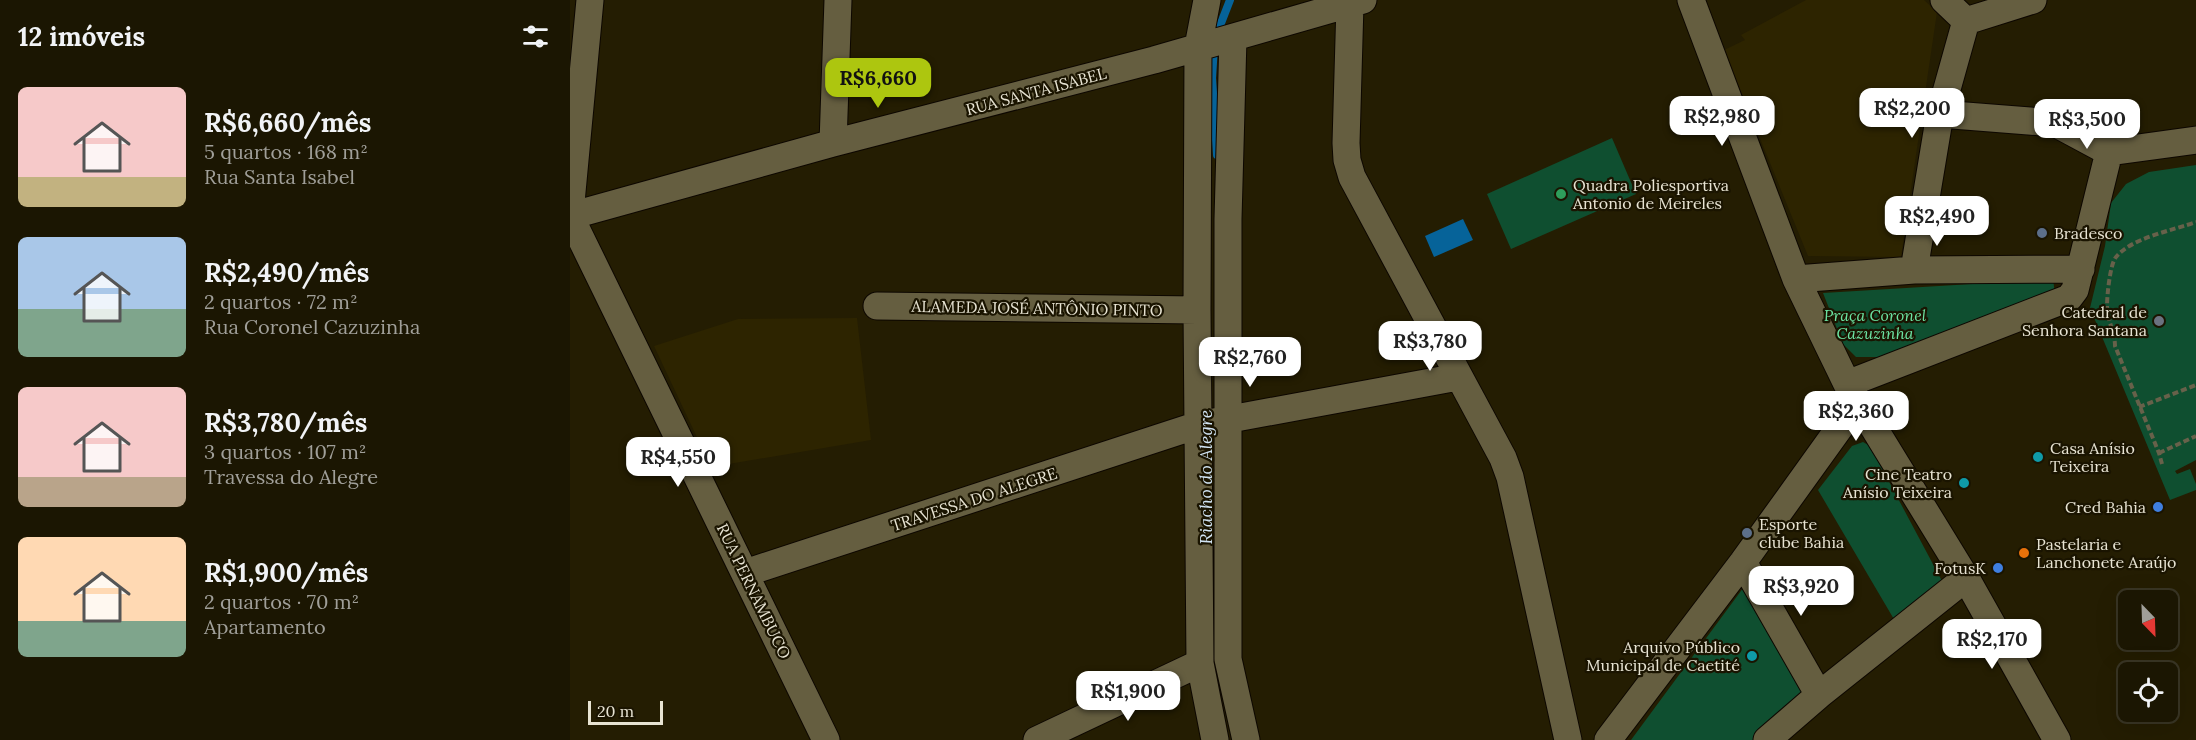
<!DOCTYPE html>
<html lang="pt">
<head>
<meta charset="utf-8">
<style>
  :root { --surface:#1b1602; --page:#241f0c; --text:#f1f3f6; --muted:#a09f99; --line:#393524; --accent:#adc60f }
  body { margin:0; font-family:Lora,serif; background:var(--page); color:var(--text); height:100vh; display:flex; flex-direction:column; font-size:22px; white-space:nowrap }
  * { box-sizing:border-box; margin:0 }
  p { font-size:20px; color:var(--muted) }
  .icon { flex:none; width:33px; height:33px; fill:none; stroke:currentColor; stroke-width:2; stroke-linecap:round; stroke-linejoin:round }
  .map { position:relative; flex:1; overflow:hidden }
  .panel { display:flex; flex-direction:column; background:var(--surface); width:570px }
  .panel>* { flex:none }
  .needle { width:39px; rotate:157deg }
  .buttons { position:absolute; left:1548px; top:590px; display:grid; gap:12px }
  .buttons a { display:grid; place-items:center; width:60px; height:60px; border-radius:9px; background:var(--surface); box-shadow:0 6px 24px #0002,0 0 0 2px var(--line); font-size:30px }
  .scale { position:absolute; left:18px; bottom:15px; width:75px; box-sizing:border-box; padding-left:6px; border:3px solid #e8e4d3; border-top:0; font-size:16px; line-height:21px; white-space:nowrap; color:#e8e4d3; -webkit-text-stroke:4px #1a1400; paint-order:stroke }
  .price { position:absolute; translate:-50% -51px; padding:0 14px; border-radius:12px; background:#fff; color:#222; font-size:20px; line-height:39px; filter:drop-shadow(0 2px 3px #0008) }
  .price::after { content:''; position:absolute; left:50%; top:36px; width:18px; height:14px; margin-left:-9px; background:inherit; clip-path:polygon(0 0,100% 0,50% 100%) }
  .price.on { background:var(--accent); color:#111 }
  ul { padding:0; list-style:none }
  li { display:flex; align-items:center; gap:18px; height:150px; padding:0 18px }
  li span { display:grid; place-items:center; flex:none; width:168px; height:120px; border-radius:9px; color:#555 }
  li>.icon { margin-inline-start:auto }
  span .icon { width:72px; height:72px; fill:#fffc; stroke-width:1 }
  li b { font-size:26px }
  h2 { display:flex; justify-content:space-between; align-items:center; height:72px; padding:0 18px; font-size:26px }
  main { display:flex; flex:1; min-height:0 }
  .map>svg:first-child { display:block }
</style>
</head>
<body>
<main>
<section class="panel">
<h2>12 imóveis<svg class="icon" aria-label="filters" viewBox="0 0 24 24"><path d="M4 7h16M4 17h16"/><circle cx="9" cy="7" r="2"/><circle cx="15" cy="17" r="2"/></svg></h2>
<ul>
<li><span style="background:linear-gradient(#f6c9c9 75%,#c2b280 0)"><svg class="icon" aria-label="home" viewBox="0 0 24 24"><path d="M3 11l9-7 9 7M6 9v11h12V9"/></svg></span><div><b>R$6,660/mês</b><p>5 quartos · 168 m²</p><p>Rua Santa Isabel</p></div></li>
<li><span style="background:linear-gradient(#a9c7e8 60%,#7fa58c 0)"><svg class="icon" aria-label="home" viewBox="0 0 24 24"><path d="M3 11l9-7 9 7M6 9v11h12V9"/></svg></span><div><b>R$2,490/mês</b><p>2 quartos · 72 m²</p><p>Rua Coronel Cazuzinha</p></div></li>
<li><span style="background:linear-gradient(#f6c9c9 75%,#b9a48a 0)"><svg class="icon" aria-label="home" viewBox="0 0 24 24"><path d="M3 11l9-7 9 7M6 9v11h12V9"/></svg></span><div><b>R$3,780/mês</b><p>3 quartos · 107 m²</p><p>Travessa do Alegre</p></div></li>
<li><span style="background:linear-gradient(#ffd9b3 70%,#7fa58c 0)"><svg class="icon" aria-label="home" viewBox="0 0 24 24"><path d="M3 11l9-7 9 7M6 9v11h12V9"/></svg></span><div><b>R$1,900/mês</b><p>2 quartos · 70 m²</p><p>Apartamento</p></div></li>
</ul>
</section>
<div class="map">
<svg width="1626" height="740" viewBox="0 0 1626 740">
  <rect width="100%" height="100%" fill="#241d02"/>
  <!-- built -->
  <path fill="#2d2400" d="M1236,0H1354L1367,12L1331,257L1238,256L1154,50L1175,40L1171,35Z
    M287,318L301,440L141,467L84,346L168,319Z"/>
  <!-- green -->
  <path fill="#0f4f30" d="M1042,138L1066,194L941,249L917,194Z
    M1626,165V460L1605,471L1607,474L1620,469L1626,484V490L1600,500L1520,308L1535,246L1541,203L1556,184L1579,172Z
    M1483,279L1485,294L1312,357H1286L1273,344L1253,293Z
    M1293,442L1300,446L1372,581L1325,621L1248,490L1282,446Z
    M1179,580L1241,694L1184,740H1061Z"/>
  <!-- water -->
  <path fill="#066399" d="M893,219L903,240L864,257L855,236Z"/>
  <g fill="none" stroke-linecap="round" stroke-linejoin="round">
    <!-- stream -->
    <path stroke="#066399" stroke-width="8" d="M646,36L660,0
      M644,47L642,78L647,155"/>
    <!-- minor casing -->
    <g stroke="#0d0700" stroke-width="29">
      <path id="minor" d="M637,0L628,47L627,310L630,663L645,740
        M1121,0L1226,279L1277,384L1396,578L1487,740
        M1374,0L1396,21L1463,0
        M780,4L776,143L777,160L782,177L933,458L940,477L998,740
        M663,38L658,219V659L676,740
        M1370,114L1485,123L1539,152
        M263,143L268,0
        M0,213L20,0
        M0,216L263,143L584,60L793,0
        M0,216L256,740
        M1344,270L1370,114L1396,21
        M1226,279L1344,270L1511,269
        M307,306L627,310
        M1277,384L1499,298L1505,290L1539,152L1626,140
        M1173,562L1249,695
        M175,573L628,425L888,377
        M467,740L630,663
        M1038,740L1173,562L1288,402
        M1197,740L1249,695L1396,578"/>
    </g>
    <!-- path -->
    <path stroke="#67614a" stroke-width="4" stroke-dasharray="6 3" stroke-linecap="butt" d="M1569,407L1626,385
      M1589,453L1626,436
      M1592,464L1589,453L1545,346C1545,332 1537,320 1537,306C1537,296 1540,264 1546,257C1561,238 1604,230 1626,222"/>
    <!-- minor -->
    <use href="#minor" stroke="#655e40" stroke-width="27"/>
  </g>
  <!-- markers -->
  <circle fill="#2e9e5b" stroke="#1a1400" stroke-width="2" cx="991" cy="194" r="6"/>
  <g fill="#5c6f8a" stroke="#1a1400" stroke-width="2">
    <circle cx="1472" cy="233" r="6"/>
    <circle cx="1177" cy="533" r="6"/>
  </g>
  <circle fill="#6b7280" stroke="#1a1400" stroke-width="2" cx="1589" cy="321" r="6"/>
  <g fill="#0f9aa8" stroke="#1a1400" stroke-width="2">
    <circle cx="1468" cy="457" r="6"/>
    <circle cx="1394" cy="483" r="6"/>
    <circle cx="1182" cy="656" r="6"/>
  </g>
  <g fill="#3f7fe0" stroke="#1a1400" stroke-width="2">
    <circle cx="1588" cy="507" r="6"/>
    <circle cx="1428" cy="568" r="6"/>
  </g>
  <circle fill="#e8710a" stroke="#1a1400" stroke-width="2" cx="1454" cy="553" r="6"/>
  <g text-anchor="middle" stroke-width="4.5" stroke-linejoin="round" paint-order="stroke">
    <!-- street labels -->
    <g font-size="16" fill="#e8e4d3" stroke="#1a1400">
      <text transform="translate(466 91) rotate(-15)" y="6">RUA SANTA ISABEL</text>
      <text transform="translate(467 308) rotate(1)" y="6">ALAMEDA JOSÉ ANTÔNIO PINTO</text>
      <text transform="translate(404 499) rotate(-18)" y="6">TRAVESSA DO ALEGRE</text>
      <text transform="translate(184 591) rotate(64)" y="6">RUA PERNAMBUCO</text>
    </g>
    <!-- poi labels -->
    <g font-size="16" fill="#e8e4d3" stroke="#1a1400" text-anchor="start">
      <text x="1003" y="191">Quadra Poliesportiva<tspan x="1003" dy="18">Antonio de Meireles</tspan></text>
      <text x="1484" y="239">Bradesco</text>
      <text x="1577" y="318" text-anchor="end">Catedral de<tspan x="1577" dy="18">Senhora Santana</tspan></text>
      <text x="1480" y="454">Casa Anísio<tspan x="1480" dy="18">Teixeira</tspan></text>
      <text x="1382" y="480" text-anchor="end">Cine Teatro<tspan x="1382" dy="18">Anísio Teixeira</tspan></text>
      <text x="1576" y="513" text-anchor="end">Cred Bahia</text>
      <text x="1189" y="530">Esporte<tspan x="1189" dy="18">clube Bahia</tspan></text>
      <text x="1466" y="550">Pastelaria e<tspan x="1466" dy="18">Lanchonete Araújo</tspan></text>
      <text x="1416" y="574" text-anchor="end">FotusK</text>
      <text x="1170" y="653" text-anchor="end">Arquivo Público<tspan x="1170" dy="18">Municipal de Caetité</tspan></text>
    </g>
    <!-- park labels -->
    <g font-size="16" font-style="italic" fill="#6ce4a2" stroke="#1a1400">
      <text x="1305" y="321">Praça Coronel<tspan x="1305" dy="18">Cazuzinha</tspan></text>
    </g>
    <!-- water labels -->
    <g font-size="18" font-style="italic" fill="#d1e4f3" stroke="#1a1400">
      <text transform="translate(636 477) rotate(-90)" y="6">Riacho do Alegre</text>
    </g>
  </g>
</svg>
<div class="buttons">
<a><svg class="needle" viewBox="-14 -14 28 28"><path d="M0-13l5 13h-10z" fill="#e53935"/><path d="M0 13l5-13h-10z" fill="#a09f99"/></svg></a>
<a><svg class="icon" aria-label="locate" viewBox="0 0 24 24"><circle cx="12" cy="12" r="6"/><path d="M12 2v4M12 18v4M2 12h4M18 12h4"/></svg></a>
</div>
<div class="scale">20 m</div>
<b class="price on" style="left:308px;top:109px">R$6,660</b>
<b class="price" style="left:1342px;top:139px">R$2,200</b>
<b class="price" style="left:1152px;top:147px">R$2,980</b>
<b class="price" style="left:1517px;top:150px">R$3,500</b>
<b class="price" style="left:1367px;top:247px">R$2,490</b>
<b class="price" style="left:860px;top:372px">R$3,780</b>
<b class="price" style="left:680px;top:388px">R$2,760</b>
<b class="price" style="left:1286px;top:442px">R$2,360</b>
<b class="price" style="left:108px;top:488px">R$4,550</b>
<b class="price" style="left:1231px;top:617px">R$3,920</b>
<b class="price" style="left:1422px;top:670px">R$2,170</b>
<b class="price" style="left:558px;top:722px">R$1,900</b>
</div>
</main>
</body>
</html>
